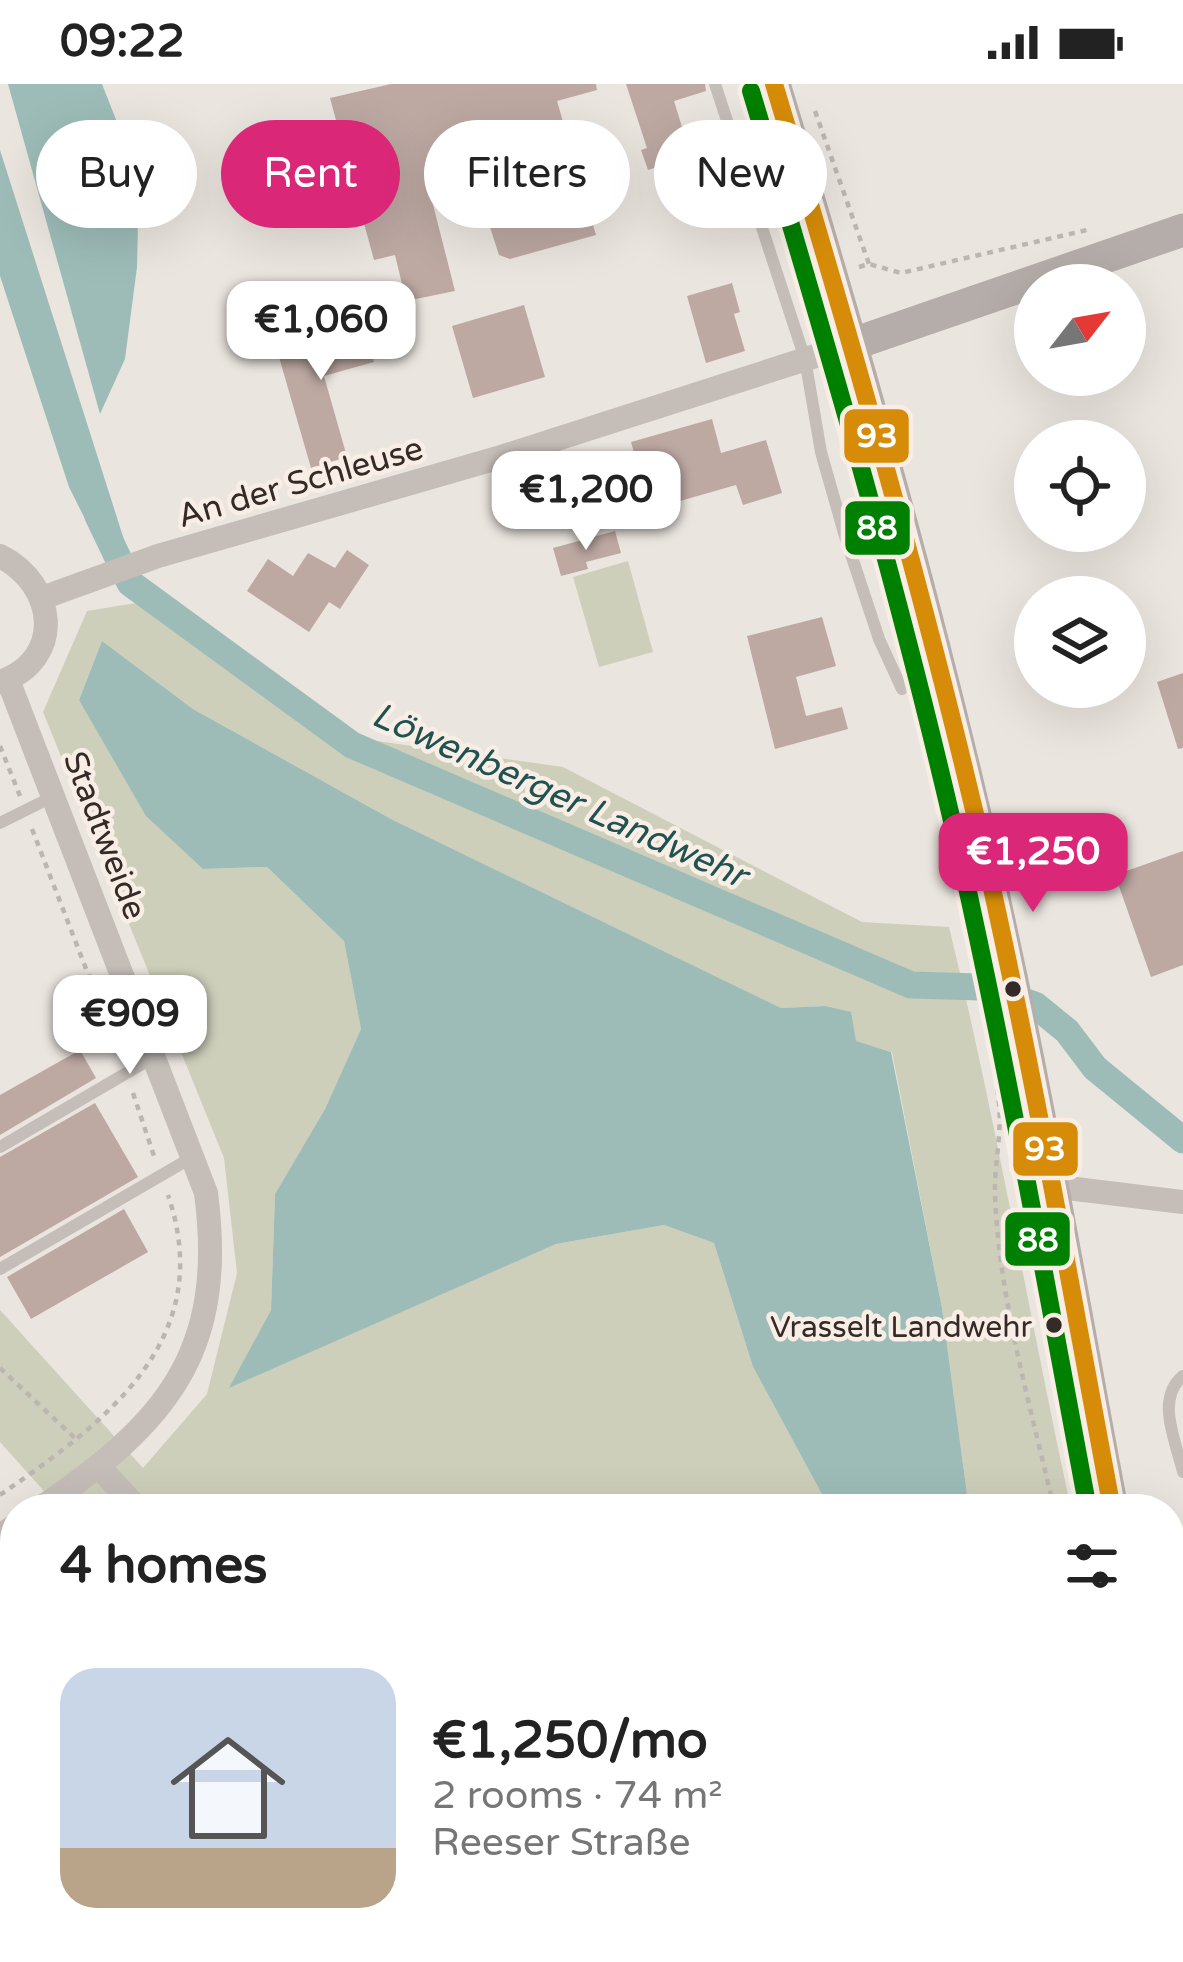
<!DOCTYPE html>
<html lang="en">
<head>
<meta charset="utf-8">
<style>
  :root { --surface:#fff; --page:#f2f2f2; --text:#222; --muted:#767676; --accent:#db2777 }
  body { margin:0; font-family:"Varela Round",sans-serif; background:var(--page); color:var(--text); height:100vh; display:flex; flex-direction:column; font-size:45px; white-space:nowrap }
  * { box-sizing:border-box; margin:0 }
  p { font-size:39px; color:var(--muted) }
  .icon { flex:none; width:66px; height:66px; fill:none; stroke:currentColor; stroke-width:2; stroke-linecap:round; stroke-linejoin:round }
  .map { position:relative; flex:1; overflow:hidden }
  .drawer { position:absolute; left:0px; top:1410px; width:1185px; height:468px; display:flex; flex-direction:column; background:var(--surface); border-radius:48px 48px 0 0; box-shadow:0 12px 48px #0002 }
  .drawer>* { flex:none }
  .top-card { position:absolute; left:36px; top:36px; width:1113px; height:108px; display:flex; gap:24px }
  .needle { width:78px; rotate:59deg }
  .fabs { position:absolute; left:1014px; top:180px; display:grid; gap:24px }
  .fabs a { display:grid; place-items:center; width:132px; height:132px; border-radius:50%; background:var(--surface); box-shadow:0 12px 48px #0002; font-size:60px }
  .price { position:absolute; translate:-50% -102px; padding:0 27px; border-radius:24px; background:#fff; color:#222; font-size:39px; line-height:78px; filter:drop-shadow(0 3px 6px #0008) }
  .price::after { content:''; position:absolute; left:50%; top:72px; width:36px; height:27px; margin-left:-18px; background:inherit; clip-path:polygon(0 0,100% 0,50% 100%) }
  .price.selected { background:var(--accent); color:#fff }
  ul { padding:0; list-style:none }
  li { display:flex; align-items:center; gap:36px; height:300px; padding:0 60px }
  li span { display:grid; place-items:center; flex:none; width:336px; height:240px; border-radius:36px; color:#555 }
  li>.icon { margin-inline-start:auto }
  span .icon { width:144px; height:144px; fill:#fffc; stroke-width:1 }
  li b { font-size:51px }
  h2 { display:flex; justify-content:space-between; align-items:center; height:144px; padding:0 60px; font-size:51px }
  .chip { padding:0 42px; border-radius:54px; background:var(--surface); box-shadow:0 12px 48px #0002; font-size:42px; line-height:108px }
  .chip.selected { background:var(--accent); color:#fff }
  .status { display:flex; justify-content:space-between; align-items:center; height:84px; padding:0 60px; background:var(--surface); direction:ltr }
  .status svg { height:33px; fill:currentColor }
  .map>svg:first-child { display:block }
</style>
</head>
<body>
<div class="status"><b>09:22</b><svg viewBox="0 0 49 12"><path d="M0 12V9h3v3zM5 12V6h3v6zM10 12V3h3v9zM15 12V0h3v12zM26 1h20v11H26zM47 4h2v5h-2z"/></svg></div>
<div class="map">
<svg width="1183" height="1878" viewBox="0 0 1183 1878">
  <rect width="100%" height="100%" fill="#ebe5df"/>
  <!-- green -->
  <path fill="#cdcfba" d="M628,477L653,568L599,583L573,493Z
    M136,519L312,648L563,683L862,838L949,843C996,1035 1029,1231 1071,1425H969L942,1224L892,968L856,958L825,922L781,924L391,735L193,625L102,557L79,616L203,785L267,783L344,857L361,945L325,1025L275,1110L271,1226L231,1302L556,1160L664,1141L714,1159L753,1283L830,1425H60L0,1358V1226L143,1384L207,1310L237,1189L224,1074L43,628L87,527Z
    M406,1863H507L513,1878H418Z
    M588,1863H843L856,1878H607Z
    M1043,1863H1168L1171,1878H1046Z"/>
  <!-- water -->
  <path fill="#9dbcb8" d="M8,0H102L139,94L137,183L125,275L100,330Z
    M0,66L126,462L102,469L69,403L0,192Z
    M102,557L193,625L391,735L781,924L825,922L851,928L856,957L891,968L942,1224L969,1425H830L753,1283L714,1159L664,1141L556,1160L229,1304L271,1226L275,1110L325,1025L361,945L344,857L267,783L203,785L146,732L79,616Z
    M843,1863H1043L1046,1878H856Z"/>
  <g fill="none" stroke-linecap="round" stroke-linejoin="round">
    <!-- canal -->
    <path stroke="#9dbcb8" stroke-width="27" d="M98,432L130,499L352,661L911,901L980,903L1035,921L1067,947L1095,984L1183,1056"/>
  </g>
  <!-- building -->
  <path fill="#bda8a2" d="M391,0H596L597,6L557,17L596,151L510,175L499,171L489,140L527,129L514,87L491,94L486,76L426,93L455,207L406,217L395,171L374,176L330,14Z
    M626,0H705L706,7L674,17L691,72L648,86L641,66L647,64Z
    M732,199L740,228L734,230L745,267L706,279L687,212Z
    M524,221L545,293L473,314L452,242Z
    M361,234L374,278L324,292L347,373L311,384L275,259Z
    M712,335L721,369L766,356L782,409L743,421L736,401L666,421L655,385L640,389L631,358Z
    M615,447L621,469L586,478L588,485L561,492L553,464Z
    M347,466L369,481L340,525L329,518L309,548L247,507L268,475L293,492L308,469L335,484Z
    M822,533L836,582L796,593L806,632L842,623L848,645L775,665L747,552Z
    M1183,589V664L1178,665L1157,598Z
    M1183,767V881L1151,893L1115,791Z
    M80,966L96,994L0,1051V1011Z
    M95,1019L138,1093L0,1173V1073Z
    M124,1125L148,1168L31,1235L7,1193Z"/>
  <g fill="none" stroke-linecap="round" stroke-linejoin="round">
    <!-- path -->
    <path stroke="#bdb5b1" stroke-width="4.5" stroke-dasharray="6 6" stroke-linecap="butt" d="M815,27L869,180
      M859,183L869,180L901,189L1087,146
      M912,618C946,750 985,884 999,1020C1002,1050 994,1081 995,1111C999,1216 1031,1323 1054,1425
      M0,662L20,712
      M32,745L119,970
      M133,1009L154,1072
      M0,1284L79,1358
      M0,1411C104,1339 218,1257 168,1111
      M0,1490L15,1480
      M1150,1863L1153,1878"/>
    <!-- lane -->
    <path stroke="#c4bdb8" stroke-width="12" d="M715,0L805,275L821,368L844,449L879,555L902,605
      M0,739L54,712
      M0,1063L154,973
      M0,1185L191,1074
      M1183,1292C1155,1315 1176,1357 1183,1388
      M0,1604L15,1594"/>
    <!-- street -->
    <path stroke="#c4bdb8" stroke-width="24" d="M0,472C56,500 66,575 0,598
      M42,514L158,472L501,373L853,260
      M8,596L206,1109C227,1269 166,1339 39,1425
      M1051,1102L1183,1118
      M100,1384L138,1425
      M0,1452L15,1442
      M667,1863L687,1878"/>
    <!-- secondary -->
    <path stroke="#b5ada9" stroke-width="33" d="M774,0C863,293 947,588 1010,888C1048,1066 1078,1246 1112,1425
      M853,260L1183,146
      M1170,1732L1183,1800"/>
    <!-- bus-1 casing -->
    <g stroke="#f8eee6" stroke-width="27">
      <path id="bus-1" d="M774,0C851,256 925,512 985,773C1034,989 1071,1207 1112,1425"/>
    </g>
    <!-- bus-2 casing -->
    <g stroke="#f8eee6" stroke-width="27">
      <path id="bus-2" d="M751,7C828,264 904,522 963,785C1010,997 1048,1211 1088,1425"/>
    </g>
    <!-- bus-1 -->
    <use href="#bus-1" stroke="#d68c08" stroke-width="18"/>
    <!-- bus-2 -->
    <use href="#bus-2" stroke="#008000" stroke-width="18"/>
  </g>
  <!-- markers -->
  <g fill="#342a27" stroke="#f8eee6" stroke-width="4.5">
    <circle cx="1013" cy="905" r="10"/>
    <circle cx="1054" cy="1241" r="10"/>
  </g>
  <g text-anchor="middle" stroke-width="9" stroke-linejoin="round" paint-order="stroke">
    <!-- bus labels -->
    <g font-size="30" fill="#342a27" stroke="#f8eee6" text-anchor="end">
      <text x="1032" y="1253">Vrasselt Landwehr</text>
    </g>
    <!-- street labels -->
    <g font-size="33" fill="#342a27" stroke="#f8eee6">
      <text transform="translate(300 397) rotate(-16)" y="12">An der Schleuse</text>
      <text transform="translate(106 751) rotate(69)" y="12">Stadtweide</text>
    </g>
    <!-- water labels -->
    <g font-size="36" font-style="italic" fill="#205251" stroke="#f8eee6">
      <text transform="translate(560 710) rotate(24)" y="13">Löwenberger Landwehr</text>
    </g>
  </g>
  <g stroke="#f8eee6" stroke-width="4.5">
    <rect x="842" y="323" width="69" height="58" rx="12" fill="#d68c08"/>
    <rect x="843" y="415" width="69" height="58" rx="12" fill="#008000"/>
    <rect x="1011" y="1036" width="69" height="58" rx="12" fill="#d68c08"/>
    <rect x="1003" y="1126" width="69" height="58" rx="12" fill="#008000"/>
  </g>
  <g font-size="33" text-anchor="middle" font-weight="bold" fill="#fff">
    <text x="877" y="363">93</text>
    <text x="877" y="455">88</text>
    <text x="1045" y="1076">93</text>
    <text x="1038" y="1167">88</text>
  </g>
</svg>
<div class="fabs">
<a><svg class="needle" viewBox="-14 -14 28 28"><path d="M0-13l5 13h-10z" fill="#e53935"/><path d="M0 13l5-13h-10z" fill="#767676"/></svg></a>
<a><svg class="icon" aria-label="locate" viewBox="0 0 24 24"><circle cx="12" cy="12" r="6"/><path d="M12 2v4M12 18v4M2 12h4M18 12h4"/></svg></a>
<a><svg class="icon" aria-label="layers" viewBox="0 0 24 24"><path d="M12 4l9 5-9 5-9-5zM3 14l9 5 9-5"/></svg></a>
</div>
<b class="price" style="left:321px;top:299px">€1,060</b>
<b class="price" style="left:586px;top:469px">€1,200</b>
<b class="price selected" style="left:1033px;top:831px">€1,250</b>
<b class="price" style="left:130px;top:993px">€909</b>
<div class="top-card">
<a class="chip">Buy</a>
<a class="chip selected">Rent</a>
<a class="chip">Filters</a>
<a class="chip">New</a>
</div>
<section class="drawer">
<h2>4 homes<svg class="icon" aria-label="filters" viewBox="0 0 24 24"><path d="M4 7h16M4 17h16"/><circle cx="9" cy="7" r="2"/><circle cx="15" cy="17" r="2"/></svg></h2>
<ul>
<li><span style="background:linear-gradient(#c9d6e8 75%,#b9a48a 0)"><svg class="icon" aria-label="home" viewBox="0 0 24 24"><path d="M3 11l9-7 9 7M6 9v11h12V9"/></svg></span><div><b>€1,250/mo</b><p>2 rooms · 74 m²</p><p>Reeser Straße</p></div></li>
</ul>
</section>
</div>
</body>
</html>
